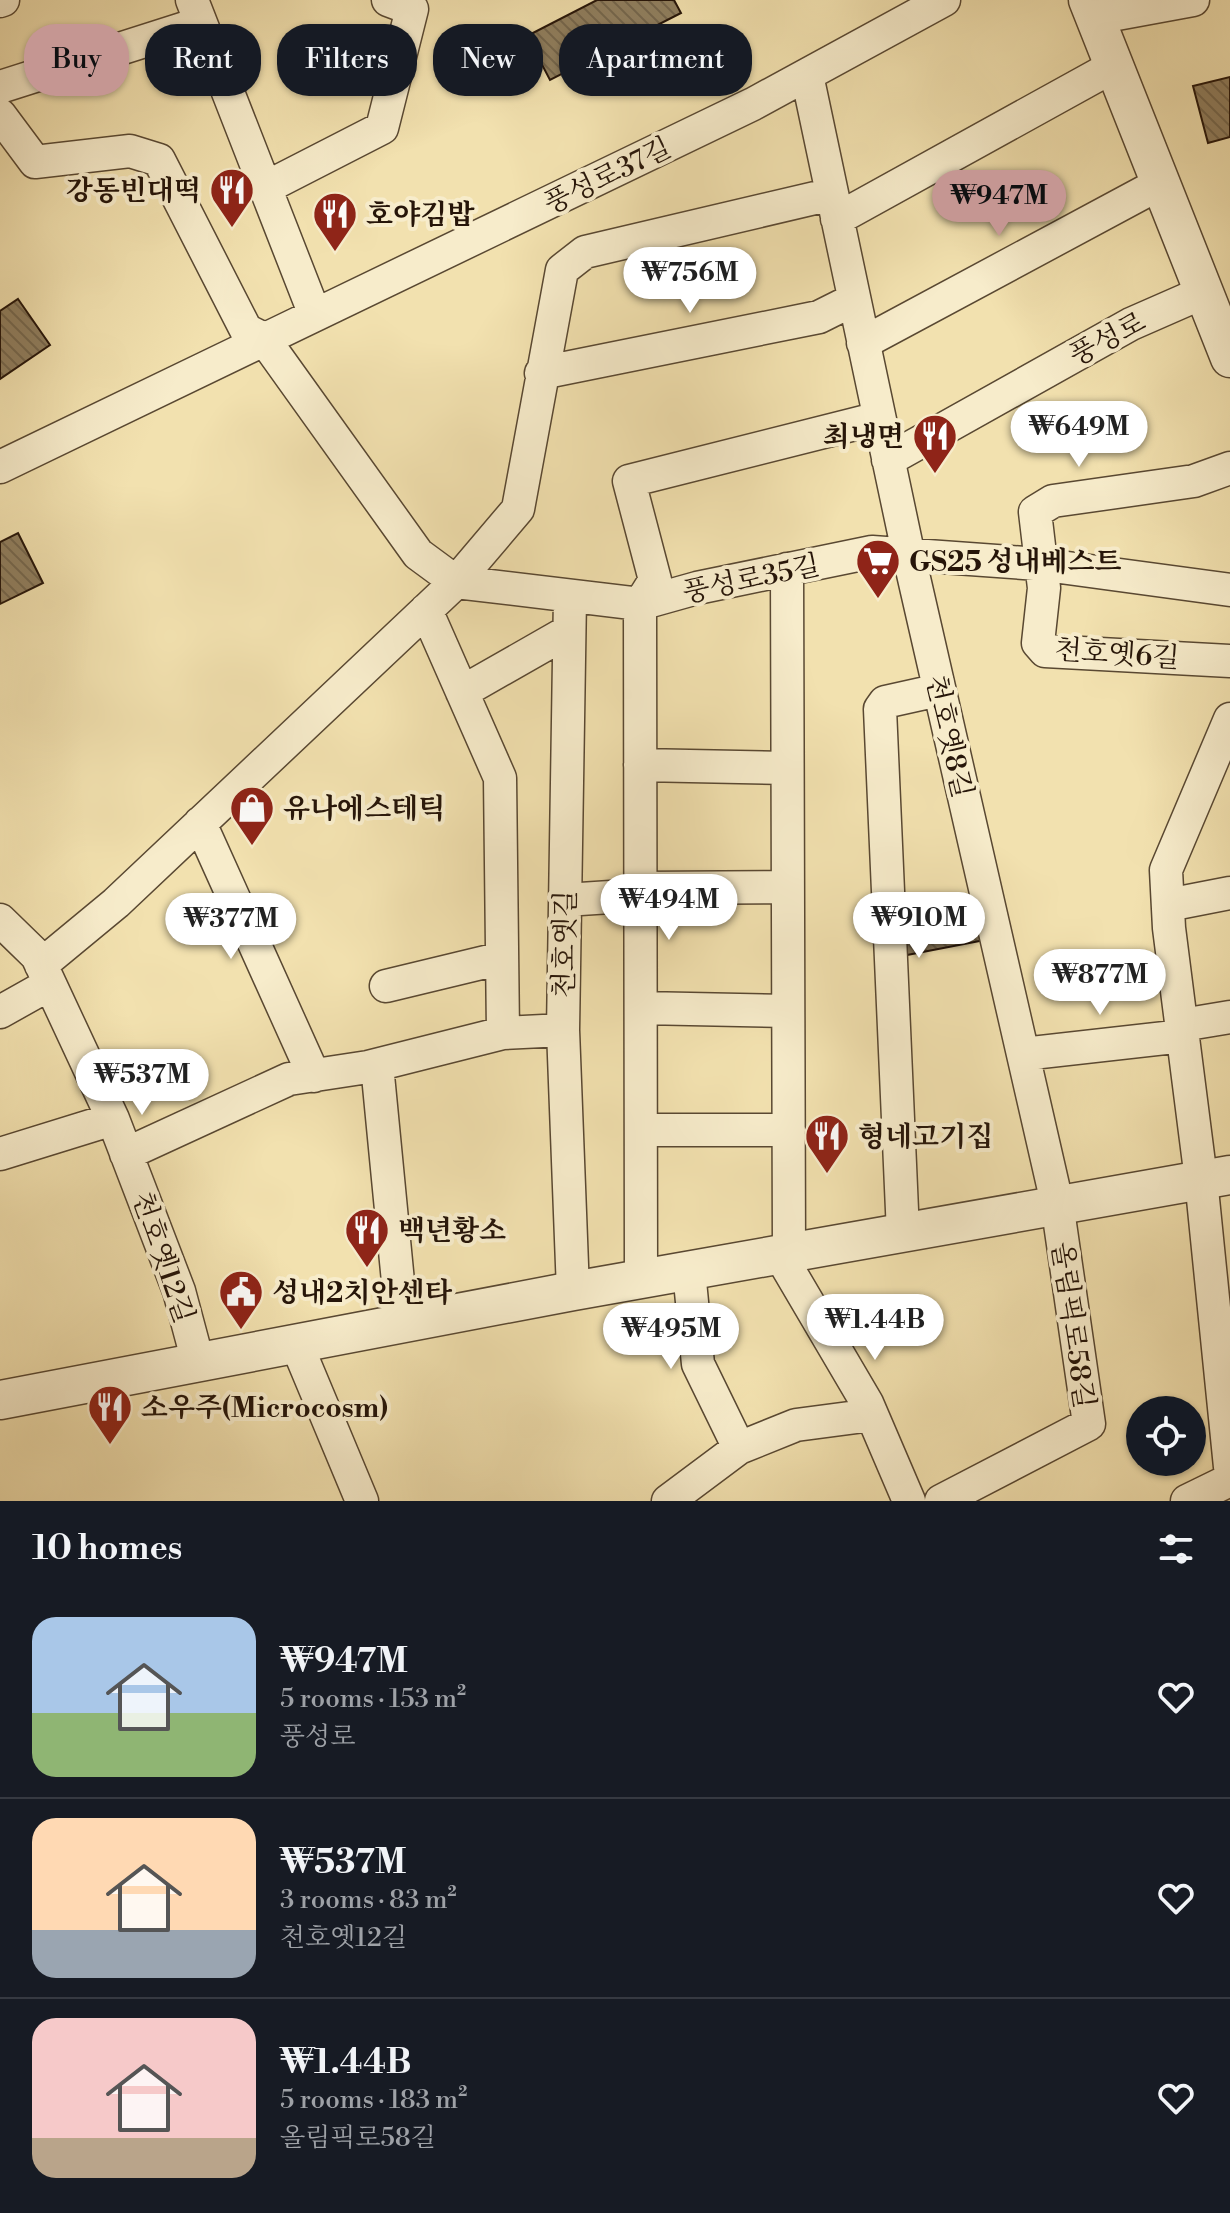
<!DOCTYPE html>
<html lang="en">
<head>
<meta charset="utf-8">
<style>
  :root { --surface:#171b24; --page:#20242c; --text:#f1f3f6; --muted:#9ea1a6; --line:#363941; --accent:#c59692 }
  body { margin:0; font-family:"Libre Bodoni","Noto Serif KR",serif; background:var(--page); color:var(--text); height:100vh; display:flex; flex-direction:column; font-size:30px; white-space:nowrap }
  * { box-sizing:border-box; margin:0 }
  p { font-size:26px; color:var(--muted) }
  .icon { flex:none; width:44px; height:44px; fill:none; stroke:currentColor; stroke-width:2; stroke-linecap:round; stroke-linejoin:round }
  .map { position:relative; height:1501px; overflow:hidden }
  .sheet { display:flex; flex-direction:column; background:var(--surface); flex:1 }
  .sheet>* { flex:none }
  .banner { position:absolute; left:24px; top:24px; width:800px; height:72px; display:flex; gap:16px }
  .fabs { position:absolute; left:1126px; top:1396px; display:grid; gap:16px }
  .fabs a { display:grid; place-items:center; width:80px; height:80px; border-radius:50%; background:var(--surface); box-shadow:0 2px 6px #0004; font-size:40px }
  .price { position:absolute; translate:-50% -68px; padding:0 18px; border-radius:28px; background:#fff; color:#222; font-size:26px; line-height:52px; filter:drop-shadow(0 2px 4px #0008) }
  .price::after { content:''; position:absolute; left:50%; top:48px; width:24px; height:18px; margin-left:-12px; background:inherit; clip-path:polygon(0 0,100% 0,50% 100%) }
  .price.current { background:var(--accent); color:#111 }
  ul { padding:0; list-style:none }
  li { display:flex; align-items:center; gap:24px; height:200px; padding:0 32px }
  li+li { border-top:2px solid var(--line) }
  li span { display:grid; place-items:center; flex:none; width:224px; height:160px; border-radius:24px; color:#555 }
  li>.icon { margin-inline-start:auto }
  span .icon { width:96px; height:96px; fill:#fffc; stroke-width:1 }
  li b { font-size:34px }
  h2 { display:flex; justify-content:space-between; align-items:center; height:96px; padding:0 32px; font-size:34px }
  .pill { padding:0 28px; border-radius:32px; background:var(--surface); box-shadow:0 2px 6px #0004; font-size:28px; line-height:72px }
  .pill.current { background:var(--accent); color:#111 }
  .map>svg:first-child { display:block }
</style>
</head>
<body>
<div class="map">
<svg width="1230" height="1501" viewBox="0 0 1230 1501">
  <defs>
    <pattern id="building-back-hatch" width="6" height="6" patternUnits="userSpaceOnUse" patternTransform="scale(2)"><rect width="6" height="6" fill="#907f5f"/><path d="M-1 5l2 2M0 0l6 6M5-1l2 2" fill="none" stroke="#75674d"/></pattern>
  </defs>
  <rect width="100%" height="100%" fill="#f2e1af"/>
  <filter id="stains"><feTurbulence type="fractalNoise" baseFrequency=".0025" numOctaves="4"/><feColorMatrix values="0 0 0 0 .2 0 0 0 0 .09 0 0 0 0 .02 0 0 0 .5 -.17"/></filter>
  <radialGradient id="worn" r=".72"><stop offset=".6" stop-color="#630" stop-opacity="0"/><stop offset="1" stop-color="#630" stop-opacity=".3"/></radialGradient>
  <!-- building -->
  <path fill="url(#building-back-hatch)" stroke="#261509" stroke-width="2" d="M597,0H674L681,13L550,80L527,36Z
    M1230,77V137L1208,143L1193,86Z
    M18,299L50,345L0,379V311Z
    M18,533L43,583L0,604V542Z
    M903,905L976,909L985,940L907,955Z"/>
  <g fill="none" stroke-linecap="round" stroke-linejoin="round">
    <!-- minor casing -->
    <g stroke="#594832" stroke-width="35">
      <path id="minor" d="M192,0L315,315
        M0,1L3,0
        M1095,18L1193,0
        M807,75L908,552L1057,1203L1089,1424L941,1501
        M0,87L201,23
        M0,115L35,162L130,151L159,160L246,330L264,339L418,554L456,582L640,604L697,588L872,552L1038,564L1230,590
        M265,188L382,128L412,9L388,0
        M837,219L1114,66
        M863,343L1161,183
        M541,373L819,317L853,300
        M888,460L1131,324L1204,292
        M0,467L753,104L944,0
        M1230,468L1194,481L1053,501L1035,512L1044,588L1038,643L1045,651L1230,661
        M787,569L789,1254
        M570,597L563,1030L573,1291
        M426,610L500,778L503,1033
        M462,692L569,631
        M1230,719L1166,870L1169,928L1201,1179L1230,1467
        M640,765L787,768
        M200,823L314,1076
        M640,888L787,887
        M565,900L641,895
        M1168,905L1230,893
        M0,920L37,956L113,1119L179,1291L198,1362
        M41,965L116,903L456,582L518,509L562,270L585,252L832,194
        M386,986L502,958
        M641,1008L788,1011
        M0,1012L50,984
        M1182,1025L1230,1017
        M1023,1054L1183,1036
        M377,1065L402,1323
        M641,1130H789
        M0,1154L113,1119
        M126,1154L289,1079L368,1067L503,1033L563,1030
        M903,1233L880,709L885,702L939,690
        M780,1255L867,1403L909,1501
        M689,1271L698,1364L739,1448
        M641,1279L640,604L655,580L629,481L879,418
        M296,1343L362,1501
        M668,1501L739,1448L796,1425L872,1415
        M1187,1501L1230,1480"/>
    </g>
    <!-- tertiary casing -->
    <g stroke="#594832" stroke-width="41">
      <path id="tertiary" d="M1088,0L1230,358
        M0,1400L573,1291L1230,1175"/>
    </g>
    <!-- minor -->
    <use href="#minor" stroke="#f7eccb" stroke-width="32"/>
    <!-- tertiary -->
    <use href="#tertiary" stroke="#f7eccb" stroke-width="38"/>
  </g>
  <!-- icons -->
  <defs>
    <g id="restaurant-pin" transform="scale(2.3)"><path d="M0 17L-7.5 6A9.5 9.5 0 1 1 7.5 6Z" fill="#8f2418" stroke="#f7eccb"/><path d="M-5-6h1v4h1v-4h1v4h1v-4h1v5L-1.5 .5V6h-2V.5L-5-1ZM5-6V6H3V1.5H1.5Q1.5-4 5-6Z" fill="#fff"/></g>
    <g id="supermarket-pin" transform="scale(2.3)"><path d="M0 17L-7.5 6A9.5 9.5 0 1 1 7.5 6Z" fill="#8f2418" stroke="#f7eccb"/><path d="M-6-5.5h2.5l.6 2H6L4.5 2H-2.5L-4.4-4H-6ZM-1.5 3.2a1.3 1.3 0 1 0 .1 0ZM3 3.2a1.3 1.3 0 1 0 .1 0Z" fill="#fff"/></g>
    <g id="shop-pin" transform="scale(2.3)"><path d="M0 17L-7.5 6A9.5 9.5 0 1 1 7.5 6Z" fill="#8f2418" stroke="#f7eccb"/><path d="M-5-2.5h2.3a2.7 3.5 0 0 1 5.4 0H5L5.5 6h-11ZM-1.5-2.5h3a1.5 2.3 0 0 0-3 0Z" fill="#fff"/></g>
    <g id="civic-pin" transform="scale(2.3)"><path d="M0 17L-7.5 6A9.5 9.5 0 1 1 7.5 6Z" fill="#8f2418" stroke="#f7eccb"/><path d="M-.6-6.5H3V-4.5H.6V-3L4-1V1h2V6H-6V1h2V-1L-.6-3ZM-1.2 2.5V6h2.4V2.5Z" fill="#fff"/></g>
  </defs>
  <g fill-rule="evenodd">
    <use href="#restaurant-pin" x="232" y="190"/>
    <use href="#restaurant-pin" x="335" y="214"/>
    <use href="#restaurant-pin" x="935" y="436"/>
    <use href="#supermarket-pin" x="878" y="561"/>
    <use href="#shop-pin" x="252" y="808"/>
    <use href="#restaurant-pin" x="827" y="1136"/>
    <use href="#restaurant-pin" x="367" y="1230"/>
    <use href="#civic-pin" x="241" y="1292"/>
    <use href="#restaurant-pin" x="110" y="1407"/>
  </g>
  <g text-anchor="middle" stroke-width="8" stroke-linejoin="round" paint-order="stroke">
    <!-- street labels -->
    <g font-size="28" fill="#261509" stroke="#f7eccb">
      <text transform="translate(607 175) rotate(-26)" y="10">풍성로37길</text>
      <text transform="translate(1107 338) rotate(-28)" y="10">풍성로</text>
      <text transform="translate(751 578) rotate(-12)" y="10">풍성로35길</text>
      <text transform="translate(1117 653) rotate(4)" y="10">천호옛6길</text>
      <text transform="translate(950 736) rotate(77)" y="10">천호옛8길</text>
      <text transform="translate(564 944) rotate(-89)" y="10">천호옛길</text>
      <text transform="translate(164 1257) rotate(71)" y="10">천호옛12길</text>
      <text transform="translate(1074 1325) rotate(82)" y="10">올림픽로58길</text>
    </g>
    <!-- poi labels -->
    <g font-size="28" font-weight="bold" fill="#261509" stroke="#f7eccb" text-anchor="start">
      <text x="201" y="200" text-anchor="end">강동빈대떡</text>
      <text x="366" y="224">호야김밥</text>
      <text x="904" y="446" text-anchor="end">최냉면</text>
      <text x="909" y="571">GS25 성내베스트</text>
      <text x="283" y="818">유나에스테틱</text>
      <text x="858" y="1146">형네고기집</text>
      <text x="398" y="1240">백년황소</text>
      <text x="272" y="1302">성내2치안센타</text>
      <text x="141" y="1417">소우주(Microcosm)</text>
    </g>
  </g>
  <rect width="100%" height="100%" filter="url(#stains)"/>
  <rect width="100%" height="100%" fill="url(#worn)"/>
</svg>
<div class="fabs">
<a><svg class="icon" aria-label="locate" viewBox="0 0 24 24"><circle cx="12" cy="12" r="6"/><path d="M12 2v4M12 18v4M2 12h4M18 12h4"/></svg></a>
</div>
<b class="price current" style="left:999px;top:238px">₩947M</b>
<b class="price" style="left:690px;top:315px">₩756M</b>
<b class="price" style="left:1079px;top:469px">₩649M</b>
<b class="price" style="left:669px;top:942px">₩494M</b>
<b class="price" style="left:919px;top:960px">₩910M</b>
<b class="price" style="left:231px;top:961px">₩377M</b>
<b class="price" style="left:1100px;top:1017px">₩877M</b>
<b class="price" style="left:142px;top:1117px">₩537M</b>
<b class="price" style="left:875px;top:1362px">₩1.44B</b>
<b class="price" style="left:671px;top:1371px">₩495M</b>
<div class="banner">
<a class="pill current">Buy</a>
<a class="pill">Rent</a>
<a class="pill">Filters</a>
<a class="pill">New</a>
<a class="pill">Apartment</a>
</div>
</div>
<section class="sheet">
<h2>10 homes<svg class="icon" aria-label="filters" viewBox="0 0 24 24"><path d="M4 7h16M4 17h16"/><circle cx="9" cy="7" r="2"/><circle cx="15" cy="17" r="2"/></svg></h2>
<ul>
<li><span style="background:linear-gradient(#a9c7e8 60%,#8fb573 0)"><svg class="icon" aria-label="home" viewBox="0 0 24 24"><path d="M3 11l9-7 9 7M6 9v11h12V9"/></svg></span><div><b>₩947M</b><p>5 rooms · 153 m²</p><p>풍성로</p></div><svg class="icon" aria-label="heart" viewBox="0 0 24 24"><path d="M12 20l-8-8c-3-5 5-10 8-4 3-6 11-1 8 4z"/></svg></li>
<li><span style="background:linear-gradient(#ffd9b3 70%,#9aa5b1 0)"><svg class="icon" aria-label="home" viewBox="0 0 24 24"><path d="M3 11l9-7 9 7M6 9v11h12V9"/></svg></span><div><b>₩537M</b><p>3 rooms · 83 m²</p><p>천호옛12길</p></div><svg class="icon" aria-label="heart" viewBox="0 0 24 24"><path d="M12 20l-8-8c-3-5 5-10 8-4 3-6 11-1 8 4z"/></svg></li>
<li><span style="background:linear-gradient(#f6c9c9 75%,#b9a48a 0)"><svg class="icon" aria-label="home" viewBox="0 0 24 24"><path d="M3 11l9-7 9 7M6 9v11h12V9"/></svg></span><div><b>₩1.44B</b><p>5 rooms · 183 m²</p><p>올림픽로58길</p></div><svg class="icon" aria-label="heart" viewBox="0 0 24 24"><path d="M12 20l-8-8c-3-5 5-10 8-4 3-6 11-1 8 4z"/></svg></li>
</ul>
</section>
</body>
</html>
